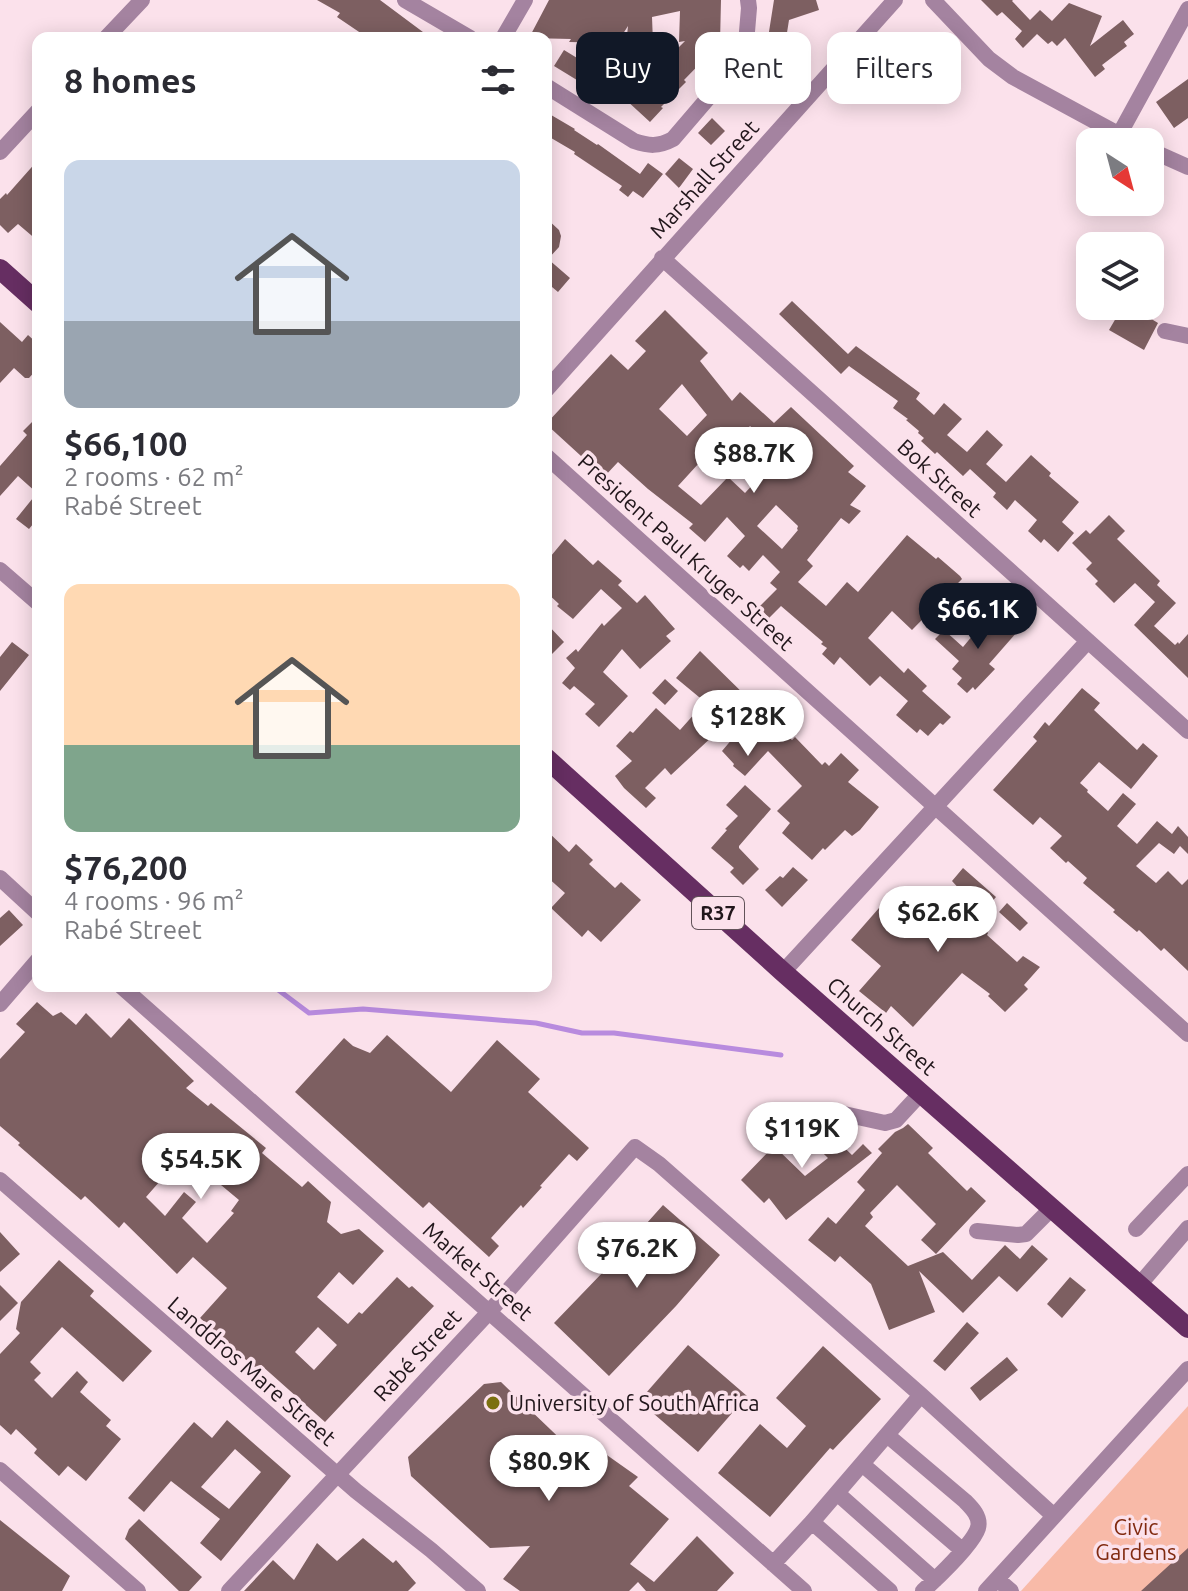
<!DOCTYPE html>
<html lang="en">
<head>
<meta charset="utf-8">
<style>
  :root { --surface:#fff; --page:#f2f2f3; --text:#2b2b33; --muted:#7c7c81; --accent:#111827 }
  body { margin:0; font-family:Ubuntu,sans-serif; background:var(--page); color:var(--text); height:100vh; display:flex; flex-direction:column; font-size:30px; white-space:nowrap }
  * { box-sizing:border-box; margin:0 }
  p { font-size:26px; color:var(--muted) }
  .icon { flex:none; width:44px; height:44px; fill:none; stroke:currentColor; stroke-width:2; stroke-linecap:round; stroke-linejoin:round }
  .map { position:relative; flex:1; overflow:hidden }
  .side { position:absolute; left:32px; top:32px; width:520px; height:960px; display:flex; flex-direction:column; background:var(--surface); border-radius:16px; box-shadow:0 4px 20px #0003 }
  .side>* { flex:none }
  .guide { position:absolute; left:576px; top:32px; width:492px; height:72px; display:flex; gap:16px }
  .needle { width:52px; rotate:144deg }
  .tools { position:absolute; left:1076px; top:128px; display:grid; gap:16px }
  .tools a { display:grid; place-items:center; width:88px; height:88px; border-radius:16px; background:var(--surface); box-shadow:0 4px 20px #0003; font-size:40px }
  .price { position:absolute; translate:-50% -68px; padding:0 18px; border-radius:28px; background:#fff; color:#222; font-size:26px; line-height:52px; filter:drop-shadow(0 2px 4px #0008) }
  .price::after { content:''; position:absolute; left:50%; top:48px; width:24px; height:18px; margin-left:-12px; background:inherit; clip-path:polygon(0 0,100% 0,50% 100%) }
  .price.selected { background:var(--accent); color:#fff }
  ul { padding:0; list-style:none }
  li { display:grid; align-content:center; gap:16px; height:424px; padding:0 32px }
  li span { display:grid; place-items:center; height:248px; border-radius:16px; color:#555 }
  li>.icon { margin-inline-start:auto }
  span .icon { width:144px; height:144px; fill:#fffc; stroke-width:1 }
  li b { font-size:34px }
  h2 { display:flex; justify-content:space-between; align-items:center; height:96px; padding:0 32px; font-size:34px }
  .tag { padding:0 28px; border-radius:16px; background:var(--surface); box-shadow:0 4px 20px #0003; font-size:28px; line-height:72px }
  .tag.selected { background:var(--accent); color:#fff }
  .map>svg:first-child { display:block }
</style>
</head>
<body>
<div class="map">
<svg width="1188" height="1591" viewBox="0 0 1188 1591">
  <rect width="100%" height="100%" fill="#fbe1eb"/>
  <!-- green -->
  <path fill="#f8baa8" d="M1188,1406V1591H1021Z"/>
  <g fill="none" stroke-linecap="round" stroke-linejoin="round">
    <!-- stream -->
    <path stroke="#b88bde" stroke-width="5" d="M273,986L309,1013L363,1009L536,1023L582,1033H614L781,1055"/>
  </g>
  <!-- building -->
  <path fill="#7d5f61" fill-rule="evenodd" d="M317,0H380L431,38H368L337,17L340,13Z
    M549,0H721L720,43L684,80L686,82L661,107L663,108L650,122L625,99L642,79V86L665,62L678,75L679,47L685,41L679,42L680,11L652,17L653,43H645L643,65L624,64L628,26L617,43L569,42L571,39L529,38Z
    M774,0H816L819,10L789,20L786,39L801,46L770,72L760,61L783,40L768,38Z
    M981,0H1013L1012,1L1030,20L1040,10L1052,21L1069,3L1102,16L1090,46L1123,20L1134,34L1124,42L1127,46L1102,65L1105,69L1095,77L1065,38L1057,46L1052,41L1048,44L1037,34L1023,48L1015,39L1022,31L1002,12L997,16Z
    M564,50L600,72L590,88L554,66Z
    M1188,79V118L1174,128L1156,102Z
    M546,112L575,129L574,130L597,145L598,144L640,174L648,163L663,174L643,198L633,191L628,197L619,190L622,186L574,154L575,152L546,135Z
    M712,118L725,131L711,145L698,133Z
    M679,158L693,169L679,188L665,174Z
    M38,160V241L18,224L8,233L0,225V199L6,193L7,195Z
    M546,218L559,230L561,236L559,247L548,259L570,278L558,292L546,282Z
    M792,301L848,354L856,346L920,393L916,399L934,415L944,403L962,419L947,435L967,452L987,430L1003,445L986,464L1006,482L1031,455L1051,473L1049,476L1079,502L1062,522L1074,533L1058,552L1044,539L1041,543L1028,531L1037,520L1015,500L1007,510L993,497L996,493L970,469L963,476L937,452L935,454L921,441L924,438L918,433L919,431L906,420L908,419L893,408L898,401L849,366L841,374L779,314Z
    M1123,306H1130L1158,323L1144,350L1109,330Z
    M665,310L708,353L700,361L732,401L740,392L774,423L791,407L854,466L848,472L866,486L850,505L861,511L849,524L841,518L807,560L813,566L798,582L826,606L847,582L858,592L907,535L936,559L938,557L960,576L962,579L912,630L892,611L868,638L904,673L908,668L927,686L922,691L951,717L943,725L940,723L928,736L920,729L917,733L896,715L908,701L880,676L870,686L840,657L834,665L822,654L827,648L821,644L823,642L781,606L769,618L759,607L777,589L770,583L780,572L763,555L749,571L743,565L740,568L727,556L745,536L727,517L705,542L689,528L693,524L648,489L618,462L604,477L546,424L611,354L628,370L646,351L635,341ZM682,384L707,415L687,436L659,409ZM750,426L781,454L745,493L728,477L701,505L678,486L710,451L728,467L738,456L730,448ZM776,505L798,526L797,529L798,530L782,549L757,526Z
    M0,322L22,342L28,335L38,344V368L29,378H25L14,368L0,383Z
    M38,416V518L29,529L16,519L37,493L18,476L0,496V466L27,435L23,431Z
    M1109,515L1125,531L1117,539L1160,581L1157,585L1176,603L1154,626L1175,645L1178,642L1179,644L1188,634V678L1134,625L1155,602L1135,583L1114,603L1095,584L1098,581L1086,569L1092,563L1072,543L1086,530L1090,534Z
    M565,539L593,565L598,560L622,581L618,585L637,603L645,595L675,629L666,636L671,641L640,669L622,649L603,672L628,696L599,727L585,714L595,704L574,686L570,690L562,683L575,668L566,658L576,649L578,652L602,623L604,626L622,608L601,589L573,619L557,606L559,604L546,592V562Z
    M993,611L1017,632L989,664L995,669L975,690L973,687L967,693L957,684L962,678L952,669L959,661L935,639L944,630L963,647Z
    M546,623L564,642L546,660Z
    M12,642L29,655L0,691V657Z
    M700,651L754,704L761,696L778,711L770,720L792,740L795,737L822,765L825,762L829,766L841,753L859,770L848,782L879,807L860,830L852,836L845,830L825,850L823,848L812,860L782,833L790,823L777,811L802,786L768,751L745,776L733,766L734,764L722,751L739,731L729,721L671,775L665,768L645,788L656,798L646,808L624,788L615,776L632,761L616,746L630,731L633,733L656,708L680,730L705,702L676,678Z
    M665,679L678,691L665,705L652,693Z
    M1082,688L1100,703L1094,710L1137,750L1143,743L1158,756L1131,789L1099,762L1080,783L1088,790L1087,792L1108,811L1123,793L1136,804L1117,826L1137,844L1157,821L1172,834L1178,826L1188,837V854L1180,846L1174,854L1159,843L1136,866L1156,883L1168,871L1182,885L1188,879V971L1164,948L1161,951L1139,930L1137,932L1113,912L1115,910L1083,883L1087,878L1068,861L1066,863L1050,848L1062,836L1040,817L1033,825L993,790L1037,741L1033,737L1045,722L1049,726Z
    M745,785L771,809L739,846V848L759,869L743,885L730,872L734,868L711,848L727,830L725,829L738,816L726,805Z
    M546,830L569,852L576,844L593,860L589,864L615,888L621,882L641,900L601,942L588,930L582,937L551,908L565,893L546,876Z
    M793,867L808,880L782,907L765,890L780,876L783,878Z
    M963,868L996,897L976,920L988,933L987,935L1017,962L1023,956L1040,967L1024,985L1028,989L1005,1012L988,996L990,994L962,973L913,1027L891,1006L886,1013L859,991L881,966L851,940L879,908L885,913L903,893L915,903L934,925L963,893L952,881Z
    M1007,903L1028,923L1020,931L999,912Z
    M9,910L23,925L0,946V918Z
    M37,1002L53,1016L61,1012L76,1025L86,1013L111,1038L129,1018L194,1081L186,1088L208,1106L211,1103L266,1148L262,1153L302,1187L308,1181L331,1202L327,1222L341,1234L359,1229L384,1251L353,1285L339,1272L317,1297L348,1324L359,1312L362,1314L397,1277L409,1288L412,1286L434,1306L325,1422L261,1365L257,1370L200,1318L227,1288L193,1257L177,1274L124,1222L119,1228L85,1196L81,1200L18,1145L20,1143L0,1126V1059L25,1032L16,1024ZM173,1145L239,1200L231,1211L234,1213L207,1243L182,1218L196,1202L184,1192L165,1216L146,1197L168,1172L158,1163ZM318,1327L337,1345L314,1370L295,1352Z
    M387,1035L451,1092L497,1040L540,1079L528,1092L589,1148L577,1161L569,1154L540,1186L542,1187L523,1208L521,1205L491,1238L499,1246L489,1257L429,1202L423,1208L295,1092L344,1038L353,1046L370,1053Z
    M805,1110L852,1155L863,1144L872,1153L786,1220L769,1198L764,1203L741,1180L774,1146L805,1176L828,1158L792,1123Z
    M908,1124L933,1148L928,1153L967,1191L971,1187L986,1201L936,1254L921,1240L936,1224L897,1185L870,1213L873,1217L865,1226L908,1266L943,1252L972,1280L1005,1245L1020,1259L1032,1245L1048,1259L1017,1292L999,1276L963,1313L919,1271L935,1312L889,1330L871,1284L840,1256L835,1262L808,1240L828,1217L836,1224L865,1190L857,1182L882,1153L878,1149L895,1132L903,1128Z
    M663,1205L720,1255L676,1306L609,1376L554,1323L605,1270Z
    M0,1232L20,1254L0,1272Z
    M59,1260L94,1291L90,1296L152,1351L123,1382L62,1327L30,1362L41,1373L34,1380L52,1398L77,1371L88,1382L80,1392L111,1420L106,1426L121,1439L86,1481L68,1466L59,1476L34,1453L37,1449L16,1429L11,1435L0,1425V1354L20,1333L16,1329L21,1302Z
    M1070,1277L1086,1290L1062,1318L1047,1304Z
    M0,1285L18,1303L0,1321Z
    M967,1322L979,1333L945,1371L933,1361Z
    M688,1345L747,1396L698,1452L639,1401Z
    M823,1346L881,1399L833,1450L830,1448L770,1517L718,1473L760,1424L787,1448L806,1426L776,1398Z
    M1007,1357L1018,1370L980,1401L970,1388Z
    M501,1382L575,1453L578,1486L604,1453L638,1477L629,1486L669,1519L630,1564L654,1582L697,1536L734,1573L717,1591H646L638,1582L629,1591H520L503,1579L530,1546L490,1548L411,1476L408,1457L484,1384Z
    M227,1420L291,1476L221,1561L200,1543L220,1519L171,1481L144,1512L128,1498L194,1422L212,1438ZM235,1449L261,1472L229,1509L201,1487Z
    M139,1519L202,1577L189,1591H179L125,1539L129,1529Z
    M0,1520L70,1576L62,1591H0Z
    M363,1538L393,1563L396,1560L416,1583L408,1591H244L273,1560L294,1580L317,1543L337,1561Z
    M1188,1548V1591H1141Z"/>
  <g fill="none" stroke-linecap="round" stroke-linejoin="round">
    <!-- minor -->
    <path stroke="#a483a0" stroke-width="16" d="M405,0L470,38
      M933,0L989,59L1013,77L1133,142
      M106,38L142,0
      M503,38L525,0
      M546,86L634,141C649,146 658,147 673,139L745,55L749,8L748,0
      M1119,135L1188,9
      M1150,150L1188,167
      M0,152L38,111
      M662,258L1188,731
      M1165,331L1188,336
      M546,390L895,0
      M546,456L1188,1034
      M0,570L38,603
      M0,878L38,913
      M783,972L1088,641
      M121,986L804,1591
      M0,1004L38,960
      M844,1114L885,1123L896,1120L921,1093
      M0,1180L356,1491L431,1550L478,1591
      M1136,1229L1188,1174
      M977,1231L1018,1235L1026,1234L1052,1208
      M1140,1284L1188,1228
      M887,1435L965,1501C972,1508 981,1517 978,1528C973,1544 936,1579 923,1591
      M862,1464L962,1550
      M0,1470L138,1591
      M837,1493L935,1580
      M812,1522L890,1591
      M773,1564L812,1522L921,1395
      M997,1579L1011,1591
      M229,1591L490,1311L635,1147L659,1164L921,1395L1054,1516
      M986,1591L1188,1369"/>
    <!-- major -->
    <path stroke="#662e62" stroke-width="20" d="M0,269L38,303
      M546,758L783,972L1188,1328"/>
  </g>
  <!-- markers -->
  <circle fill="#7b700f" stroke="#fbe1eb" stroke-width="3" cx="493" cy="1403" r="8"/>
  <g text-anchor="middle" stroke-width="7" stroke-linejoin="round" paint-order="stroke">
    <!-- shield labels -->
    <rect fill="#fbe1eb" stroke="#625359" stroke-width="2" x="692" y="897" width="52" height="32" rx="6"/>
    <g font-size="20" font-weight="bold" fill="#21161b">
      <text x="718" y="920">R37</text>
    </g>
    <!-- street labels -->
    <g font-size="22" fill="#21161b" stroke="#fbe1eb">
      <text transform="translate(704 179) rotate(-48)" y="8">Marshall Street</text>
      <text transform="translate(940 478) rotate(42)" y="8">Bok Street</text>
      <text transform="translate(686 552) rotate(42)" y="8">President Paul Kruger Street</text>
      <text transform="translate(882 1026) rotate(41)" y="8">Church Street</text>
      <text transform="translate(478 1271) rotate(41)" y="8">Market Street</text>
      <text transform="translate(417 1355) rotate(-47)" y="8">Rabé Street</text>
      <text transform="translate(252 1371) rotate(41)" y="8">Landdros Mare Street</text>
    </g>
    <!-- poi labels -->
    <g font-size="22" fill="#21161b" stroke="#fbe1eb" text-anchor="start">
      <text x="509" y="1411">University of South Africa</text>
    </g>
    <!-- park labels -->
    <g font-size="22" fill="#812a10" stroke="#fbe1eb">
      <text x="1136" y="1535">Civic<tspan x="1136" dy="25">Gardens</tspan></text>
    </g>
  </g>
</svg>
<div class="tools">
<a><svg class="needle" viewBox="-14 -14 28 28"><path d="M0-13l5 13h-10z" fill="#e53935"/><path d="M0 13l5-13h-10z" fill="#7c7c81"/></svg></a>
<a><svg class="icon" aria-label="layers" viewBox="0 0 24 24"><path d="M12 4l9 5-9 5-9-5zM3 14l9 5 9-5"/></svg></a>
</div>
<b class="price" style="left:754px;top:495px">$88.7K</b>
<b class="price selected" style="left:978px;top:651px">$66.1K</b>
<b class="price" style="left:748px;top:758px">$128K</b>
<b class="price" style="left:938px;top:954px">$62.6K</b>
<b class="price" style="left:802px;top:1170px">$119K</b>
<b class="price" style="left:201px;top:1201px">$54.5K</b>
<b class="price" style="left:637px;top:1290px">$76.2K</b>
<b class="price" style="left:549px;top:1503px">$80.9K</b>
<div class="guide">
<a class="tag selected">Buy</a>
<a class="tag">Rent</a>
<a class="tag">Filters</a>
</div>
<section class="side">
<h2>8 homes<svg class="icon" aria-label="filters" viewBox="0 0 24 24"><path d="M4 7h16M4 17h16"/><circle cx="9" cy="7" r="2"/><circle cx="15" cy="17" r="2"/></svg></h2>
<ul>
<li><span style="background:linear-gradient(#c9d6e8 65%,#9aa5b1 0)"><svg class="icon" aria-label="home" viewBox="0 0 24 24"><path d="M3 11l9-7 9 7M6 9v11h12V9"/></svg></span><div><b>$66,100</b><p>2 rooms · 62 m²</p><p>Rabé Street</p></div></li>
<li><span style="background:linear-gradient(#ffd9b3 65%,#7fa58c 0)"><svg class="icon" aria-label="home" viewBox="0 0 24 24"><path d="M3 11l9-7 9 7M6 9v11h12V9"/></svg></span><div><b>$76,200</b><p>4 rooms · 96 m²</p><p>Rabé Street</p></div></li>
</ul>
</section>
</div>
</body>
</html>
